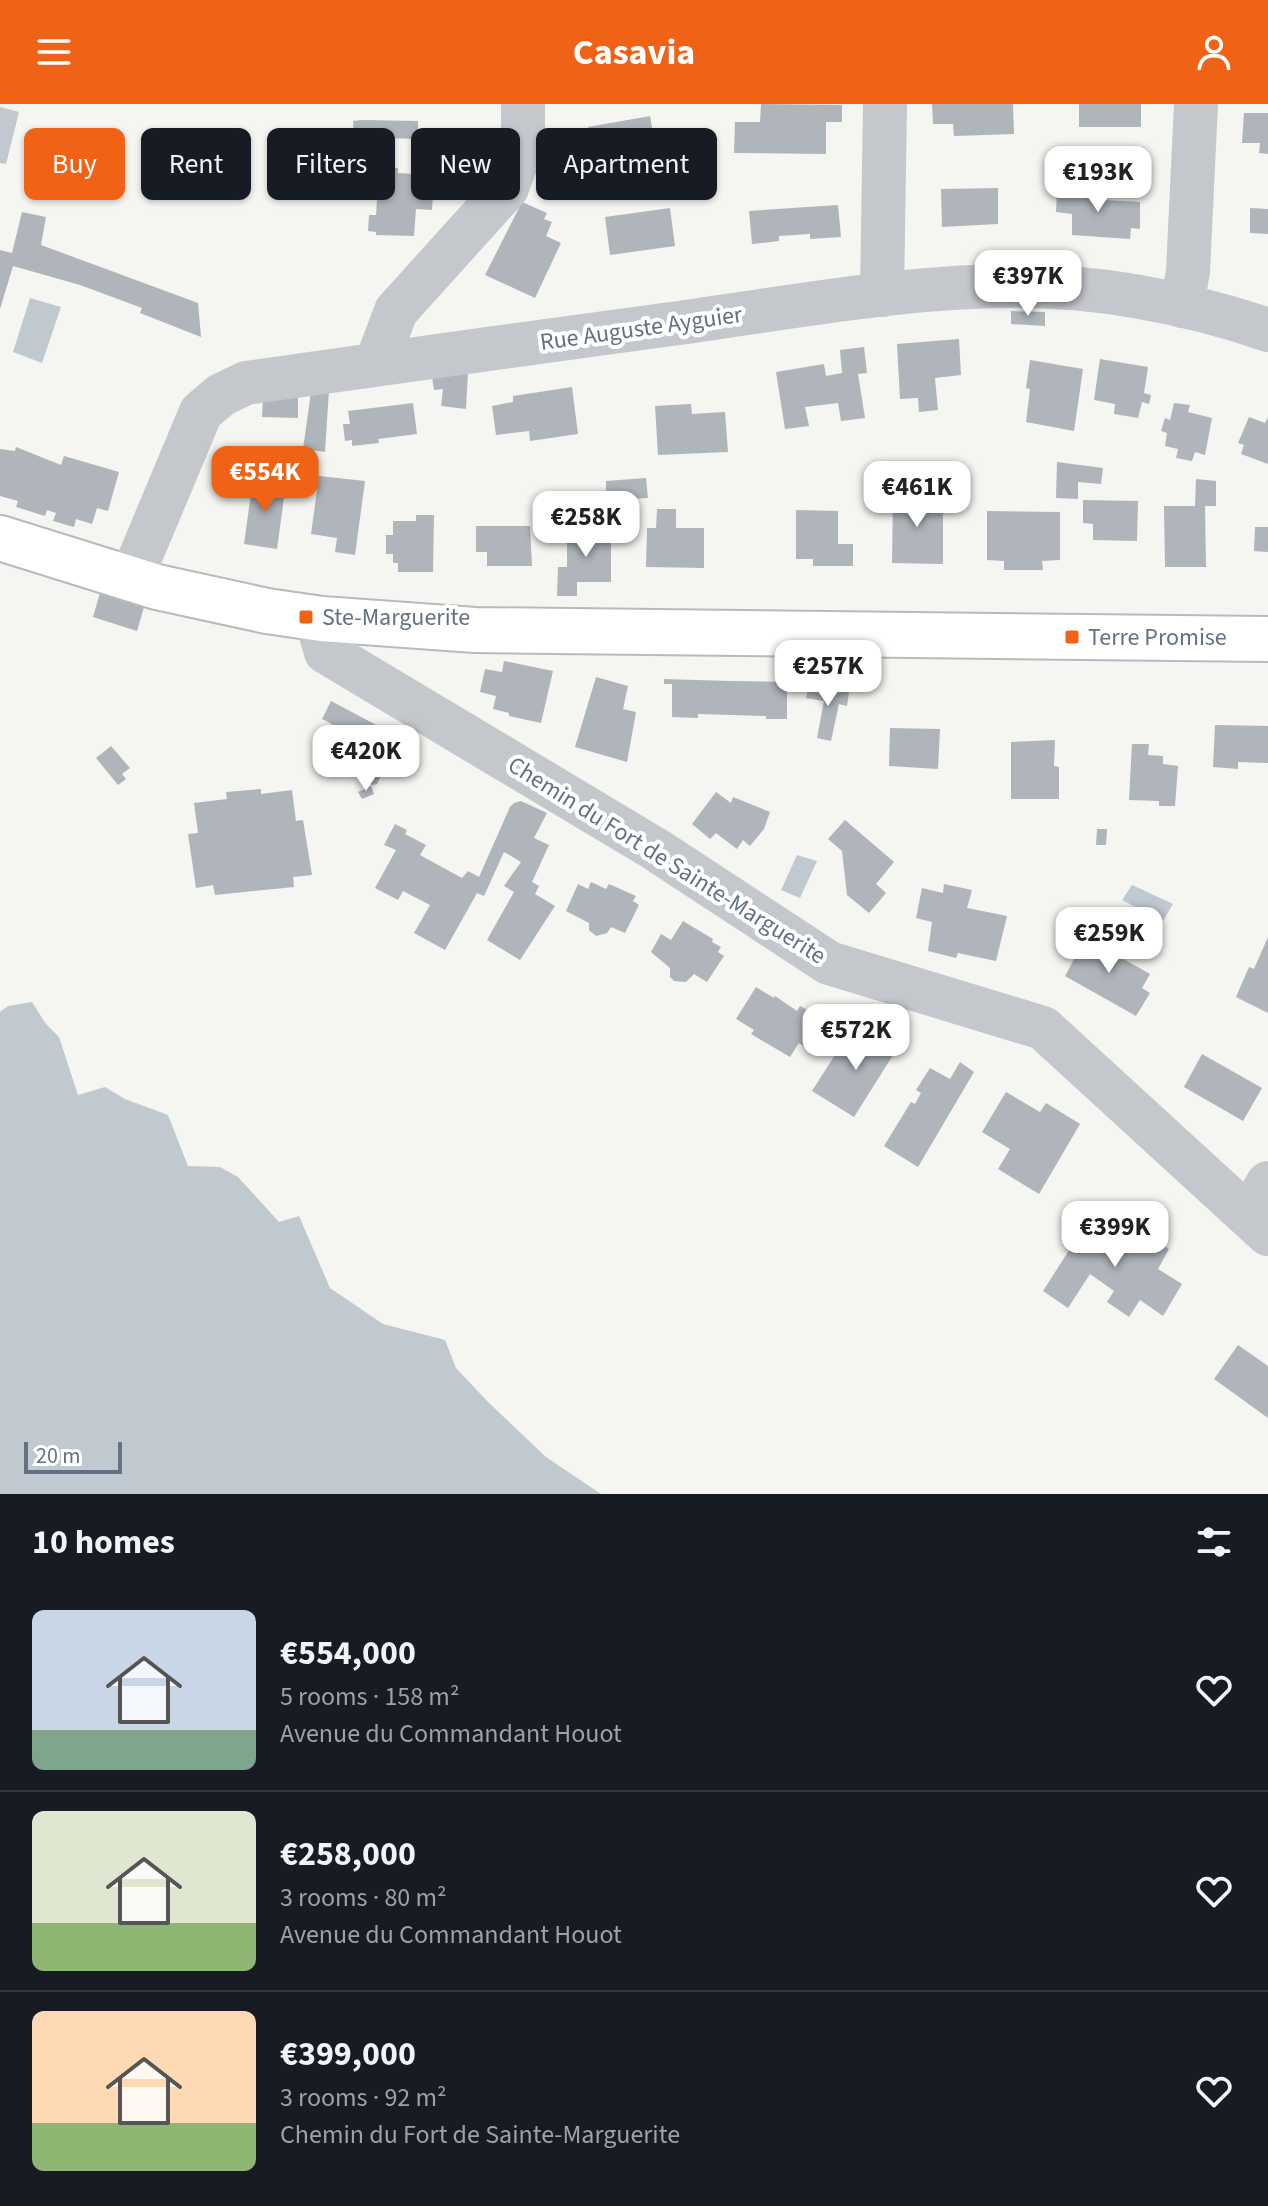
<!DOCTYPE html>
<html lang="en">
<head>
<meta charset="utf-8">
<style>
  :root { --surface:#171b24; --page:#20242c; --text:#f1f3f6; --muted:#9ea1a6; --line:#363941; --accent:#f06216 }
  body { margin:0; font-family:"Source Sans 3",sans-serif; background:var(--page); color:var(--text); height:100vh; display:flex; flex-direction:column; font-size:30px; white-space:nowrap }
  * { box-sizing:border-box; margin:0 }
  p { font-size:26px; color:var(--muted) }
  .icon { flex:none; width:44px; height:44px; fill:none; stroke:currentColor; stroke-width:2; stroke-linecap:round; stroke-linejoin:round }
  .map { position:relative; height:1390px; overflow:hidden }
  .panel { display:flex; flex-direction:column; background:var(--surface); flex:1 }
  .panel>* { flex:none }
  .hud { position:absolute; left:24px; top:24px; width:800px; height:72px; display:flex; gap:16px }
  .scale { position:absolute; left:24px; bottom:20px; width:98px; box-sizing:border-box; padding-left:8px; border:4px solid #627184; border-top:0; font-size:22px; line-height:28px; white-space:nowrap; color:#627184; -webkit-text-stroke:6px #fff; paint-order:stroke }
  .price { position:absolute; translate:-50% -68px; padding:0 18px; border-radius:16px; background:#fff; color:#222; font-size:26px; line-height:52px; filter:drop-shadow(0 2px 4px #0008) }
  .price::after { content:''; position:absolute; left:50%; top:48px; width:24px; height:18px; margin-left:-12px; background:inherit; clip-path:polygon(0 0,100% 0,50% 100%) }
  .price.current { background:var(--accent); color:#fff }
  ul { padding:0; list-style:none }
  li { display:flex; align-items:center; gap:24px; height:200px; padding:0 32px }
  li+li { border-top:2px solid var(--line) }
  li span { display:grid; place-items:center; flex:none; width:224px; height:160px; border-radius:12px; color:#555 }
  li>.icon { margin-inline-start:auto }
  span .icon { width:96px; height:96px; fill:#fffc; stroke-width:1 }
  li b { font-size:34px }
  h2 { display:flex; justify-content:space-between; align-items:center; height:96px; padding:0 32px; font-size:34px }
  .chip { padding:0 28px; border-radius:12px; background:var(--surface); box-shadow:0 2px 6px #0004; font-size:28px; line-height:72px }
  .chip.current { background:var(--accent); color:#fff }
  header { display:flex; justify-content:space-between; align-items:center; height:104px; padding:0 32px; background:var(--accent); color:#fff; font-size:36px; font-weight:700 }
  .map>svg:first-child { display:block }
</style>
</head>
<body>
<header><svg class="icon" aria-label="menu" viewBox="0 0 24 24"><path d="M4 6h16M4 12h16M4 18h16"/></svg>Casavia<svg class="icon" aria-label="person" viewBox="0 0 24 24"><circle cx="12" cy="8" r="4"/><path d="M4 21q1-7 8-7t8 7"/></svg></header>
<div class="map">
<svg width="1268" height="1390" viewBox="0 0 1268 1390">
  <rect width="100%" height="100%" fill="#f5f5f1"/>
  <!-- water -->
  <path fill="#c0c9d0" d="M0,3L19,8L6,60L0,59Z
    M30,194L61,203L42,259L13,248Z
    M797,751L817,757L800,794L781,786Z
    M1132,781L1173,800L1163,817L1122,796Z
    M32,898L46,920L59,933L78,991L105,983L125,995L168,1011L188,1062L220,1063L238,1073L279,1118L299,1112L330,1184L383,1220L445,1236L456,1264L488,1298L546,1353L601,1390H0V908L8,902Z"/>
  <!-- building -->
  <path fill="#afb5bb" d="M761,0L842,1V18H826V50L734,49L735,18H760Z
    M932,0H1013L1014,30L954,32L953,20H933Z
    M1079,0H1141V23H1079Z
    M1244,9H1268V50L1259,49L1260,39H1242Z
    M650,12L659,63L635,67L634,57L587,66L582,36L589,35L588,23Z
    M363,16L418,17V35L354,33L353,17Z
    M379,63L398,64V69L434,71L432,106L416,105L414,132L376,131V128L368,127L369,111H376Z
    M998,84V120L942,123L941,85Z
    M1057,84L1103,86V96L1140,98V125L1131,124L1130,135L1072,131V110L1056,108Z
    M522,98L547,109L544,115L552,118L546,132L561,139L535,194L485,171Z
    M838,101L841,133L810,135V130L779,132V137L752,140L749,107Z
    M670,104L675,142L610,151L605,113Z
    M1250,104L1268,105V130L1250,129Z
    M22,108L46,113L41,141L198,199L201,233L140,209L142,204L80,181L13,162L0,205V146L12,149Z
    M1011,207L1045,208V222L1011,220Z
    M959,235L961,271L935,274L938,306L919,308L918,294L900,295L897,240Z
    M864,243L867,269L858,270L865,314L841,317L838,299L805,303L809,322L785,325L776,268L824,260L826,272L842,269L840,246Z
    M1100,255L1148,263L1144,289L1151,291L1149,300L1142,298L1138,314L1114,310L1115,300L1094,296Z
    M1030,256L1083,265L1074,327L1026,318L1030,285L1026,284Z
    M468,268L466,305L441,302L443,285L434,286L432,273Z
    M572,283L578,330L530,337L529,327L496,331L492,302L513,298V292Z
    M329,286L325,348L303,345L311,288Z
    M298,290V314L262,313L263,294Z
    M413,299L417,330L378,335L379,339L352,342V336L345,337L343,320H350L348,307Z
    M1174,299L1190,301L1188,308L1212,314L1205,351L1195,348L1192,357L1176,354L1178,345L1165,342L1167,329L1161,327L1165,314L1170,316Z
    M691,300L692,310L725,308L728,348L658,351L655,302Z
    M1249,313L1265,319L1268,313V360L1241,350L1244,341L1238,339Z
    M16,343L61,361L64,352L119,368L108,407L97,404L92,420L76,415L74,423L53,417L56,409L47,406L45,412L16,403L18,397L0,392V345L15,347Z
    M1057,358L1103,364L1101,380L1078,378V395L1056,394Z
    M319,372L365,377L355,451L335,448L337,434L311,430Z
    M646,374L648,394L626,395V390L606,391V377Z
    M253,375L286,379L277,445L244,440Z
    M1196,375L1216,377V402H1205L1206,463H1165L1164,402H1195Z
    M893,388L939,389V406H943V460L892,459Z
    M1083,396L1138,397L1137,437L1093,436V420L1083,419Z
    M657,405H676V424H704V464L646,463L647,424H656Z
    M796,406L838,407V440H853V462H813V455H796Z
    M987,407L1060,408V456L1042,457L1043,466H1004V457L987,456Z
    M416,411H434L433,468H398V459H393V450H386V431H393V417H416Z
    M476,422H530L532,462H487V448H476Z
    M611,422V478H577V492H557L558,463H567V423Z
    M1255,423H1268V448L1254,447Z
    M100,489L144,503L137,527L93,513Z
    M504,557L553,567L541,619L509,612V609L493,605L496,592L480,588L485,565L502,568Z
    M596,573L628,582L623,605L636,608L627,658L575,643Z
    M664,575L729,577L797,578V583H787V615H766V612L698,610V614L672,613V580H664Z
    M809,580L849,588L847,602L839,600L831,637L817,634L824,597L806,594Z
    M331,597L382,624L369,651L378,635L395,643L377,680L373,681L358,673L368,655L352,647L344,667L327,657L324,648L327,639L323,638L332,620L322,615Z
    M1215,621L1268,622V659L1238,658V665L1213,663Z
    M890,624L940,625L938,665L889,662Z
    M1055,636L1054,662L1059,663V695H1011V638Z
    M1132,640H1149L1148,651L1163,652V660L1178,662L1175,702H1159V697L1129,696Z
    M111,642L130,664L122,670L126,675L118,681L96,654Z
    M371,682L374,690L362,695L358,688Z
    M261,685V690L292,686L296,717L303,716L312,771L293,773L294,783L215,791L213,781L196,784L188,730L198,729L194,699L227,695L226,688Z
    M716,688L731,699L733,693L770,708L764,725L750,742L743,736L737,745L716,729L710,735L692,720Z
    M521,697L547,709L534,734L549,741L532,778L539,782L535,790L555,802L520,856L487,836L514,788L504,782L521,758L504,748L484,792L477,789L445,846L414,829L430,801L403,787L398,796L375,784L396,746L384,741L395,720L407,726L405,730L426,741L420,751L462,774L468,767L479,773L510,703L514,699Z
    M845,716L894,758L876,780L886,789L869,809L847,791L842,747L828,735Z
    M1097,725H1107L1106,741H1096Z
    M591,778L606,785L609,780L636,792L633,797L639,801L625,829L611,823L607,829L596,832L589,826V819L566,807L578,780L588,785Z
    M944,780L972,786L967,804L1007,812L996,857L958,849L956,854L928,847L932,818L916,814L922,784L943,789Z
    M683,817L713,835L712,838L721,843L718,848L724,852L707,878L694,870L686,878L674,877L670,873V864L651,848L661,830L671,836Z
    M1088,829L1122,849L1120,853L1150,870L1142,884L1150,889L1136,912L1065,872Z
    M1268,833V909L1236,893L1249,863L1254,865Z
    M756,883L774,894L775,892L797,907L800,902L822,914L805,943L799,939L790,953L751,930L754,926L736,915Z
    M890,923L905,932L854,1013L812,987L847,932L874,947Z
    M1202,950L1262,984L1243,1017L1184,983Z
    M960,958L974,968L918,1063L884,1042L911,998L915,1000L921,989L916,986L930,964L950,975Z
    M1006,988L1040,1008L1046,999L1080,1020L1039,1090L998,1065L1010,1045L982,1028Z
    M1091,1112L1099,1117L1102,1113L1141,1138L1146,1130L1169,1145L1158,1165L1182,1180L1163,1212L1140,1196L1129,1213L1107,1198L1114,1187L1090,1170L1068,1204L1043,1187Z
    M1238,1241L1268,1262V1314L1214,1275Z"/>
  <g fill="none" stroke-linecap="round" stroke-linejoin="round">
    <!-- major casing -->
    <g stroke="#b7babe" stroke-width="48">
      <path id="major" d="M0,434L157,483L267,507L322,515L475,526L1268,535"/>
    </g>
    <!-- minor -->
    <path stroke="#c4c7cb" stroke-width="44" d="M882,191L885,0
      M1182,202L1188,167L1196,0
      M376,260L396,207L507,84L523,40V0
      M131,475L201,308L221,291L246,279C388,259 529,239 671,220C780,205 891,184 1001,182C1090,180 1184,197 1268,226
      M322,515L321,531L326,548L655,745L829,859L1043,924L1268,1130
      M1249,1111L1268,1079"/>
    <!-- major -->
    <use href="#major" stroke="#fff" stroke-width="44"/>
  </g>
  <!-- markers -->
  <g fill="#f06216" stroke="#fff" stroke-width="3">
    <rect x="298" y="505" width="16" height="16" rx="4"/>
    <rect x="1064" y="525" width="16" height="16" rx="4"/>
  </g>
  <g text-anchor="middle" stroke-width="8" stroke-linejoin="round" paint-order="stroke">
    <!-- street labels -->
    <g font-size="24" fill="#627184" stroke="#fff">
      <text transform="translate(641 224) rotate(-8)" y="8">Rue Auguste Ayguier</text>
      <text transform="translate(667 756) rotate(32)" y="8">Chemin du Fort de Sainte-Marguerite</text>
    </g>
    <!-- poi labels -->
    <g font-size="24" fill="#627184" stroke="#fff" text-anchor="start">
      <text x="322" y="521">Ste-Marguerite</text>
      <text x="1088" y="541">Terre Promise</text>
    </g>
  </g>
</svg>
<div class="scale">20 m</div>
<b class="price" style="left:1098px;top:110px">€193K</b>
<b class="price" style="left:1028px;top:214px">€397K</b>
<b class="price current" style="left:265px;top:410px">€554K</b>
<b class="price" style="left:917px;top:425px">€461K</b>
<b class="price" style="left:586px;top:455px">€258K</b>
<b class="price" style="left:828px;top:604px">€257K</b>
<b class="price" style="left:366px;top:689px">€420K</b>
<b class="price" style="left:1109px;top:871px">€259K</b>
<b class="price" style="left:856px;top:968px">€572K</b>
<b class="price" style="left:1115px;top:1165px">€399K</b>
<div class="hud">
<a class="chip current">Buy</a>
<a class="chip">Rent</a>
<a class="chip">Filters</a>
<a class="chip">New</a>
<a class="chip">Apartment</a>
</div>
</div>
<section class="panel">
<h2>10 homes<svg class="icon" aria-label="filters" viewBox="0 0 24 24"><path d="M4 7h16M4 17h16"/><circle cx="9" cy="7" r="2"/><circle cx="15" cy="17" r="2"/></svg></h2>
<ul>
<li><span style="background:linear-gradient(#c9d6e8 75%,#7fa58c 0)"><svg class="icon" aria-label="home" viewBox="0 0 24 24"><path d="M3 11l9-7 9 7M6 9v11h12V9"/></svg></span><div><b>€554,000</b><p>5 rooms · 158 m²</p><p>Avenue du Commandant Houot</p></div><svg class="icon" aria-label="heart" viewBox="0 0 24 24"><path d="M12 20l-8-8c-3-5 5-10 8-4 3-6 11-1 8 4z"/></svg></li>
<li><span style="background:linear-gradient(#dfe7d0 70%,#8fb573 0)"><svg class="icon" aria-label="home" viewBox="0 0 24 24"><path d="M3 11l9-7 9 7M6 9v11h12V9"/></svg></span><div><b>€258,000</b><p>3 rooms · 80 m²</p><p>Avenue du Commandant Houot</p></div><svg class="icon" aria-label="heart" viewBox="0 0 24 24"><path d="M12 20l-8-8c-3-5 5-10 8-4 3-6 11-1 8 4z"/></svg></li>
<li><span style="background:linear-gradient(#ffd9b3 70%,#8fb573 0)"><svg class="icon" aria-label="home" viewBox="0 0 24 24"><path d="M3 11l9-7 9 7M6 9v11h12V9"/></svg></span><div><b>€399,000</b><p>3 rooms · 92 m²</p><p>Chemin du Fort de Sainte-Marguerite</p></div><svg class="icon" aria-label="heart" viewBox="0 0 24 24"><path d="M12 20l-8-8c-3-5 5-10 8-4 3-6 11-1 8 4z"/></svg></li>
</ul>
</section>
</body>
</html>
